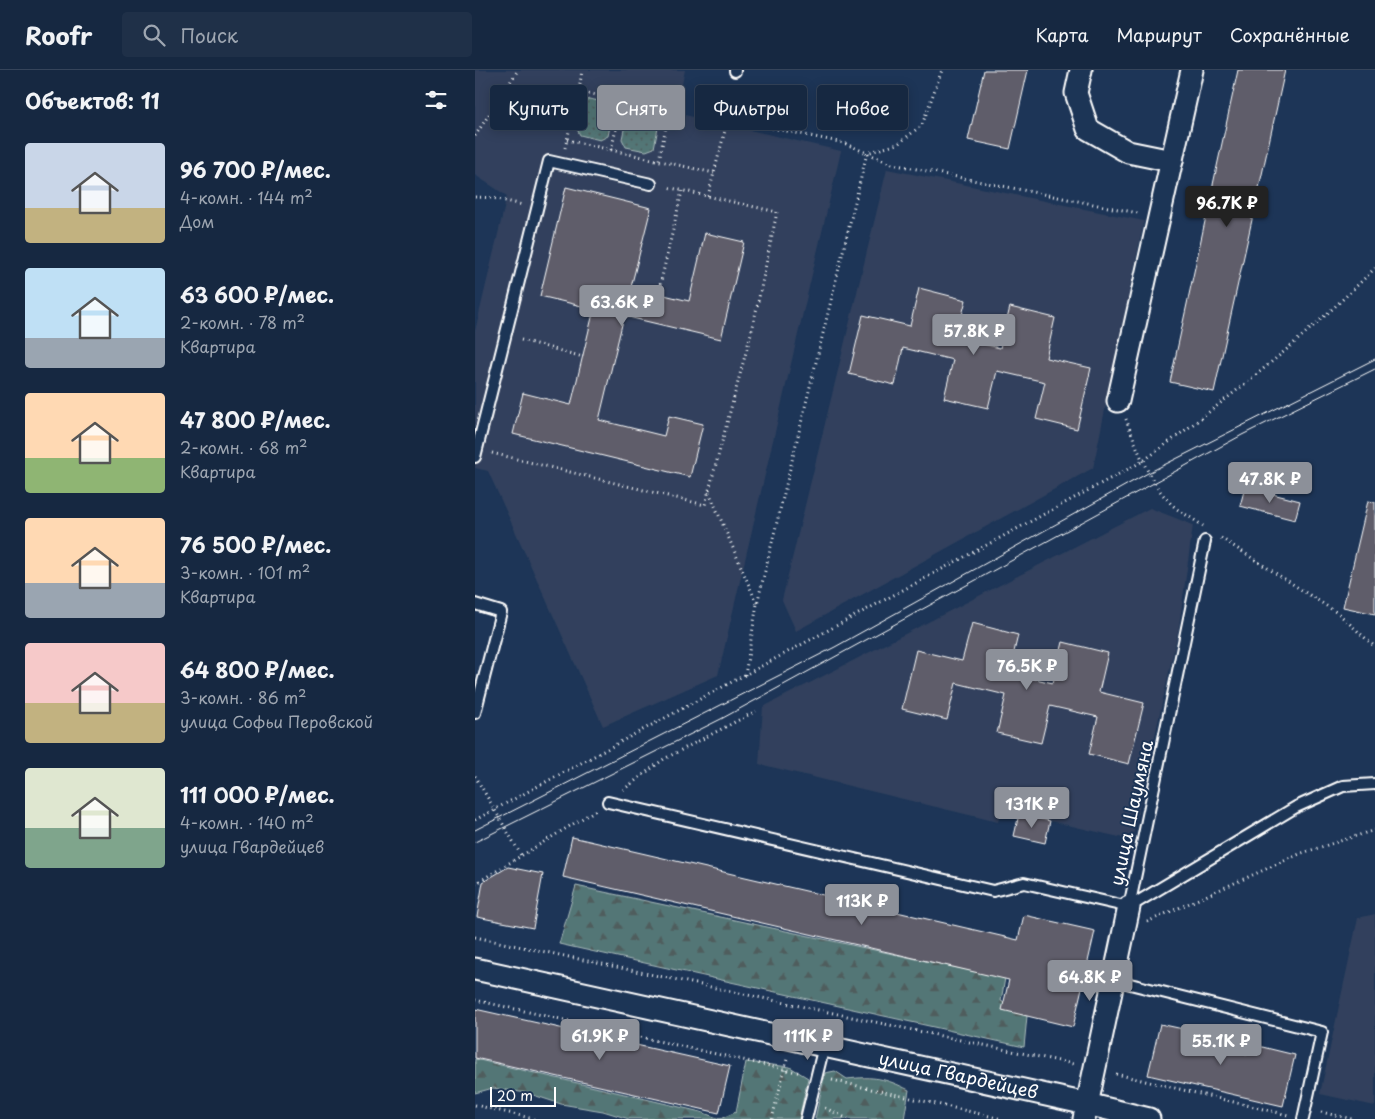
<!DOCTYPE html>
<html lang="ru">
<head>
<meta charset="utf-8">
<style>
  :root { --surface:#162841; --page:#1f3048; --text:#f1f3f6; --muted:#9ea6b1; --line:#35445a; --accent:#8c9099 }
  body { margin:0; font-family:"Playpen Sans",sans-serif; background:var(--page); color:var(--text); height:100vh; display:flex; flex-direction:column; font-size:19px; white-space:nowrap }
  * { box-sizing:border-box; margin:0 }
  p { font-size:16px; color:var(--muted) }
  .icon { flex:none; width:28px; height:28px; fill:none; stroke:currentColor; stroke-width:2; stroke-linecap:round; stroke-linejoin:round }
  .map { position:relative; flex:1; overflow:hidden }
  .sheet { display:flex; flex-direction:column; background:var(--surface); width:475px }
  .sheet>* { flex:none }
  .banner { position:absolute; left:15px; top:15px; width:475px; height:45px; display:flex; gap:10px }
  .scale { position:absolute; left:15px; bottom:12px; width:66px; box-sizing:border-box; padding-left:5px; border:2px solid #fff; border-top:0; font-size:14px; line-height:18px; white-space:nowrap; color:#fff; -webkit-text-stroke:4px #1d3557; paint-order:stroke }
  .price { position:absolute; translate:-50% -42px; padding:0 11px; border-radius:5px; background:var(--accent); color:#fff; font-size:16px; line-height:32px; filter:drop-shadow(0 1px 2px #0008) }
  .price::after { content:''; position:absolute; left:50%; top:30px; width:15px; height:11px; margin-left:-8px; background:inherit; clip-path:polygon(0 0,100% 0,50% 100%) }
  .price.active { background:#222; color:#fff }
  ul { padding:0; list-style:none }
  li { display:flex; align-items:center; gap:15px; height:125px; padding:0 25px }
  li span { display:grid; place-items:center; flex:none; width:140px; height:100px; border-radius:5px; color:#555 }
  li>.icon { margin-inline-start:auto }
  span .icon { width:60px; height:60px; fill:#fffc; stroke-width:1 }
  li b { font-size:21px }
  h2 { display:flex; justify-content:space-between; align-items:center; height:60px; padding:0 25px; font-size:21px }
  .tag { padding:0 18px; border-radius:5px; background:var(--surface); box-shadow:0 2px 12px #0003,0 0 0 1px var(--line); font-size:18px; line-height:45px }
  .tag.active { background:var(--accent); color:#fff }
  header { display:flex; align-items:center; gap:30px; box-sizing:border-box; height:70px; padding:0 25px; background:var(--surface); border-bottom:1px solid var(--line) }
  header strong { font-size:24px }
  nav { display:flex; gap:28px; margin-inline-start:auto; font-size:18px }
  .search { width:350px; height:45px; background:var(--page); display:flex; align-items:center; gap:12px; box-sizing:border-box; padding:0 18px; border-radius:5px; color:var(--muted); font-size:19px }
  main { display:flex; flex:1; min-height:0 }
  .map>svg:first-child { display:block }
</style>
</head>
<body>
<header>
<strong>Roofr</strong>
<div class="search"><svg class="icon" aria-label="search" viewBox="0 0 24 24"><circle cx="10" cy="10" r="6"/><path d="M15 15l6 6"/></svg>Поиск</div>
<nav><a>Карта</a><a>Маршрут</a><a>Сохранённые</a></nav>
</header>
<main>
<section class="sheet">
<h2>Объектов: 11<svg class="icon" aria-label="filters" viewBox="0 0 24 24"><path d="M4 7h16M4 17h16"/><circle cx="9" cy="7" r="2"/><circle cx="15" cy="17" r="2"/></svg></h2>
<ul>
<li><span style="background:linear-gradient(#c9d6e8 65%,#c2b280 0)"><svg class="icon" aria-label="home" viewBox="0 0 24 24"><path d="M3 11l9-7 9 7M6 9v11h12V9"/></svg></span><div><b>96 700 ₽/мес.</b><p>4-комн. · 144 m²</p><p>Дом</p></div></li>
<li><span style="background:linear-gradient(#bfe0f5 70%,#9aa5b1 0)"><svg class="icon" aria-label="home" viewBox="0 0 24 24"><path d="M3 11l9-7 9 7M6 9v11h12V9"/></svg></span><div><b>63 600 ₽/мес.</b><p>2-комн. · 78 m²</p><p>Квартира</p></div></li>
<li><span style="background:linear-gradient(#ffd9b3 65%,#8fb573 0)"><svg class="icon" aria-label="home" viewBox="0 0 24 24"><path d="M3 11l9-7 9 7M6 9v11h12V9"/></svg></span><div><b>47 800 ₽/мес.</b><p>2-комн. · 68 m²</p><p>Квартира</p></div></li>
<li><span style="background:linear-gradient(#ffd9b3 65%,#9aa5b1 0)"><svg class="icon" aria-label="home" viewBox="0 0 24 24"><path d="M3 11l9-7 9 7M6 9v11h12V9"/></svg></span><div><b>76 500 ₽/мес.</b><p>3-комн. · 101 m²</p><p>Квартира</p></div></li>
<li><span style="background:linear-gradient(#f6c9c9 60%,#c2b280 0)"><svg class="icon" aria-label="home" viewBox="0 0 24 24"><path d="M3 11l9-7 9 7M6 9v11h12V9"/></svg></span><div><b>64 800 ₽/мес.</b><p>3-комн. · 86 m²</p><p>улица Софьи Перовской</p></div></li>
<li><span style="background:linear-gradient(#dfe7d0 60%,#7fa58c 0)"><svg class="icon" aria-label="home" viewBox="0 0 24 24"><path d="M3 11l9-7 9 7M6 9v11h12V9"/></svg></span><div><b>111 000 ₽/мес.</b><p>4-комн. · 140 m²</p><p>улица Гвардейцев</p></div></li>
</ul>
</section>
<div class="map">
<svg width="900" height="1049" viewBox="0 0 900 1049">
  <defs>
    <pattern id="grass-dots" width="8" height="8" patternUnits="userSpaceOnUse" patternTransform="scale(1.25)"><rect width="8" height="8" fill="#537676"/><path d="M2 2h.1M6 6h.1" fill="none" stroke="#4f5d5d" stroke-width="1.8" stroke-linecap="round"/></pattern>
    <pattern id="forest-firs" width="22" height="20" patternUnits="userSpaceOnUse" patternTransform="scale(1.25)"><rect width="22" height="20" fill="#537676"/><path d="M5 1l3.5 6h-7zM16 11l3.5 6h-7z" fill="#4f5d5d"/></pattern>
  </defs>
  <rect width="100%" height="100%" fill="#1d3557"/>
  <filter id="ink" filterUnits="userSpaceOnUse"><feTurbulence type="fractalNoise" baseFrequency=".02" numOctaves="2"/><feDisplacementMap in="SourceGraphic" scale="10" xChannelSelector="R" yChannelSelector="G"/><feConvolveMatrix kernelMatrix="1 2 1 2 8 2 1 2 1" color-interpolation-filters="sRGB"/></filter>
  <g filter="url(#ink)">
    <!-- built -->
    <path fill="#31415d" d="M0,0H210L201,43L366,81L243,605L128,656L13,401L0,398V261L32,126L0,105Z
      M412,99L669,151L618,398L321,561L307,530Z
      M675,438L718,455L704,557L657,770L527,740L523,752L284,694L288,637Z
      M900,844V1036L845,1024L883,848Z"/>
    <!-- grass -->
    <path fill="url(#grass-dots)" stroke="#a9baba" d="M114,29L135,33L138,41L133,66L125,70L105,65L101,57L106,33Z
      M160,41L181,45L184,53L179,78L171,81L151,77L147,69L152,45Z"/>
    <!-- forest -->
    <path fill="url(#forest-firs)" stroke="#a9baba" d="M101,816L530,908L526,931L552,946L549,977L84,874Z
      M0,989L226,1042L245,1049H154L128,1041L86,1034L52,1023L18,1018L0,1023Z
      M271,992L315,997L333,1008L324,1049H245L261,1042Z
      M360,1001L372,1009C399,1006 410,1008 434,1020L429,1049H340L350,1003Z"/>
    <!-- building -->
    <path fill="#5f5d6a" stroke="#fff" d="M509,0H553L535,79L493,70Z
      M763,0H810L739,322L695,312Z
      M91,117L176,138L156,217L214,231L230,163L269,172L246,269L149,246L124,350L189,366L194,346L228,354L215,407L38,364L48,323L96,335L119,239L65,226Z
      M444,218L491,230L481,268L525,278L535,237L580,248L571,288L616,298L602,359L561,349L570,312L522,301L513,338L469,328L478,290L428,278L420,315L374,304L388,245L435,256Z
      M770,417L825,431L820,450L765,436Z
      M893,431L900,432V544L868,537Z
      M497,553L543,565L534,603L578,613L588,572L633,583L624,622L669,633L654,694L614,684L623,647L575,636L566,673L522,663L531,625L481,613L472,650L427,639L441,580L487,591Z
      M544,744L575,751L570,773L539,766Z
      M97,767L543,870L549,845L620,861L598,957L527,940L534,910L88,807Z
      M33,797L68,804L58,858L2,847L8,812Z
      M0,939L255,996L244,1043L0,988Z
      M685,954L731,964L728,975L772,985L775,974L820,985L808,1036L673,1005Z"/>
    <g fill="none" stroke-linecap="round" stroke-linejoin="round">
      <!-- lane casing -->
      <g stroke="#fff" stroke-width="14">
        <path id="lane" d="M260,1V0
          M0,387L74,91L176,114
          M730,471L654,837L821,737L868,716L900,714
          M0,534L26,542L0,643
          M133,732L518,821L549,813L654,837
          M639,910L847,962L828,1049
          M331,1049L349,976"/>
      </g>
      <!-- street casing -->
      <g stroke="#fff" stroke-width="25">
        <g id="street">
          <path d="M606,0L601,23L613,59L653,82L697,91"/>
          <path d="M643,331L717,0"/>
          <path id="s1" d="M0,899L612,1034L674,1049"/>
          <path d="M609,1049L654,837"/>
        </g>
      </g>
      <!-- path -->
      <path stroke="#fff" stroke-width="3" stroke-dasharray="1 4" stroke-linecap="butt" d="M104,21L194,42L184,90
        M253,49L369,73L417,94L663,143
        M0,66L43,0
        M92,70L239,103
        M90,78L104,21L107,0
        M136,80L148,31
        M233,126L253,49L257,17
        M0,127L18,128L48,135
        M183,224L207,121
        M46,270L108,287
        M651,349C663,380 675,417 702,439C711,445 720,450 728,456
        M17,383L230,435L278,256L302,142L192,117
        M234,422L282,534
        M746,468L864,544L900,577
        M270,605L282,534L392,83L423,74L447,55L467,0
        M0,706L46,785
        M148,720L189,689L281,641
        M0,750L668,391C750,332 829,269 900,198
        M0,814L121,740
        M672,852L827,783L900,760
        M0,867L598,994
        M0,930L326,1003
        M641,1004L813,1045
        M357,1010L527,1049
        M0,1035L59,1049
        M350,1038L373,1049
        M846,1042L877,1049
        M297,1049L312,989"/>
      <!-- lane -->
      <use href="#lane" stroke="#1d3557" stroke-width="10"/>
      <!-- street -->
      <use href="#street" stroke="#1d3557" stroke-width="21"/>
      <!-- tram -->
      <path stroke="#fff" stroke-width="1" d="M0,760L360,577L673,403L900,289
        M0,772L246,649L767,365L900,299"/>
    </g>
  </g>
  <g text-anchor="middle" stroke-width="4" stroke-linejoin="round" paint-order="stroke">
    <!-- street labels -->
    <g font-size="18" fill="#fff" stroke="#1d3557">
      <text transform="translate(657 743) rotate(-78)" y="6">улица Шаумяна</text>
      <text dy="6" stroke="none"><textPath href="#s1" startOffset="495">улица Гвардейцев</textPath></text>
    </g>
  </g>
</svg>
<div class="scale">20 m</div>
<b class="price active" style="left:752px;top:158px">96.7K ₽</b>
<b class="price" style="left:147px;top:257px">63.6K ₽</b>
<b class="price" style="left:499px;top:286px">57.8K ₽</b>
<b class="price" style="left:795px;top:434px">47.8K ₽</b>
<b class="price" style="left:552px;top:621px">76.5K ₽</b>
<b class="price" style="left:557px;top:759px">131K ₽</b>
<b class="price" style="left:387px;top:856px">113K ₽</b>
<b class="price" style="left:615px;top:932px">64.8K ₽</b>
<b class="price" style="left:125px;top:991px">61.9K ₽</b>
<b class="price" style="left:333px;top:991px">111K ₽</b>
<b class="price" style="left:746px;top:996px">55.1K ₽</b>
<div class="banner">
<a class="tag">Купить</a>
<a class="tag active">Снять</a>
<a class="tag">Фильтры</a>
<a class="tag">Новое</a>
</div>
</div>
</main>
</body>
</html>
